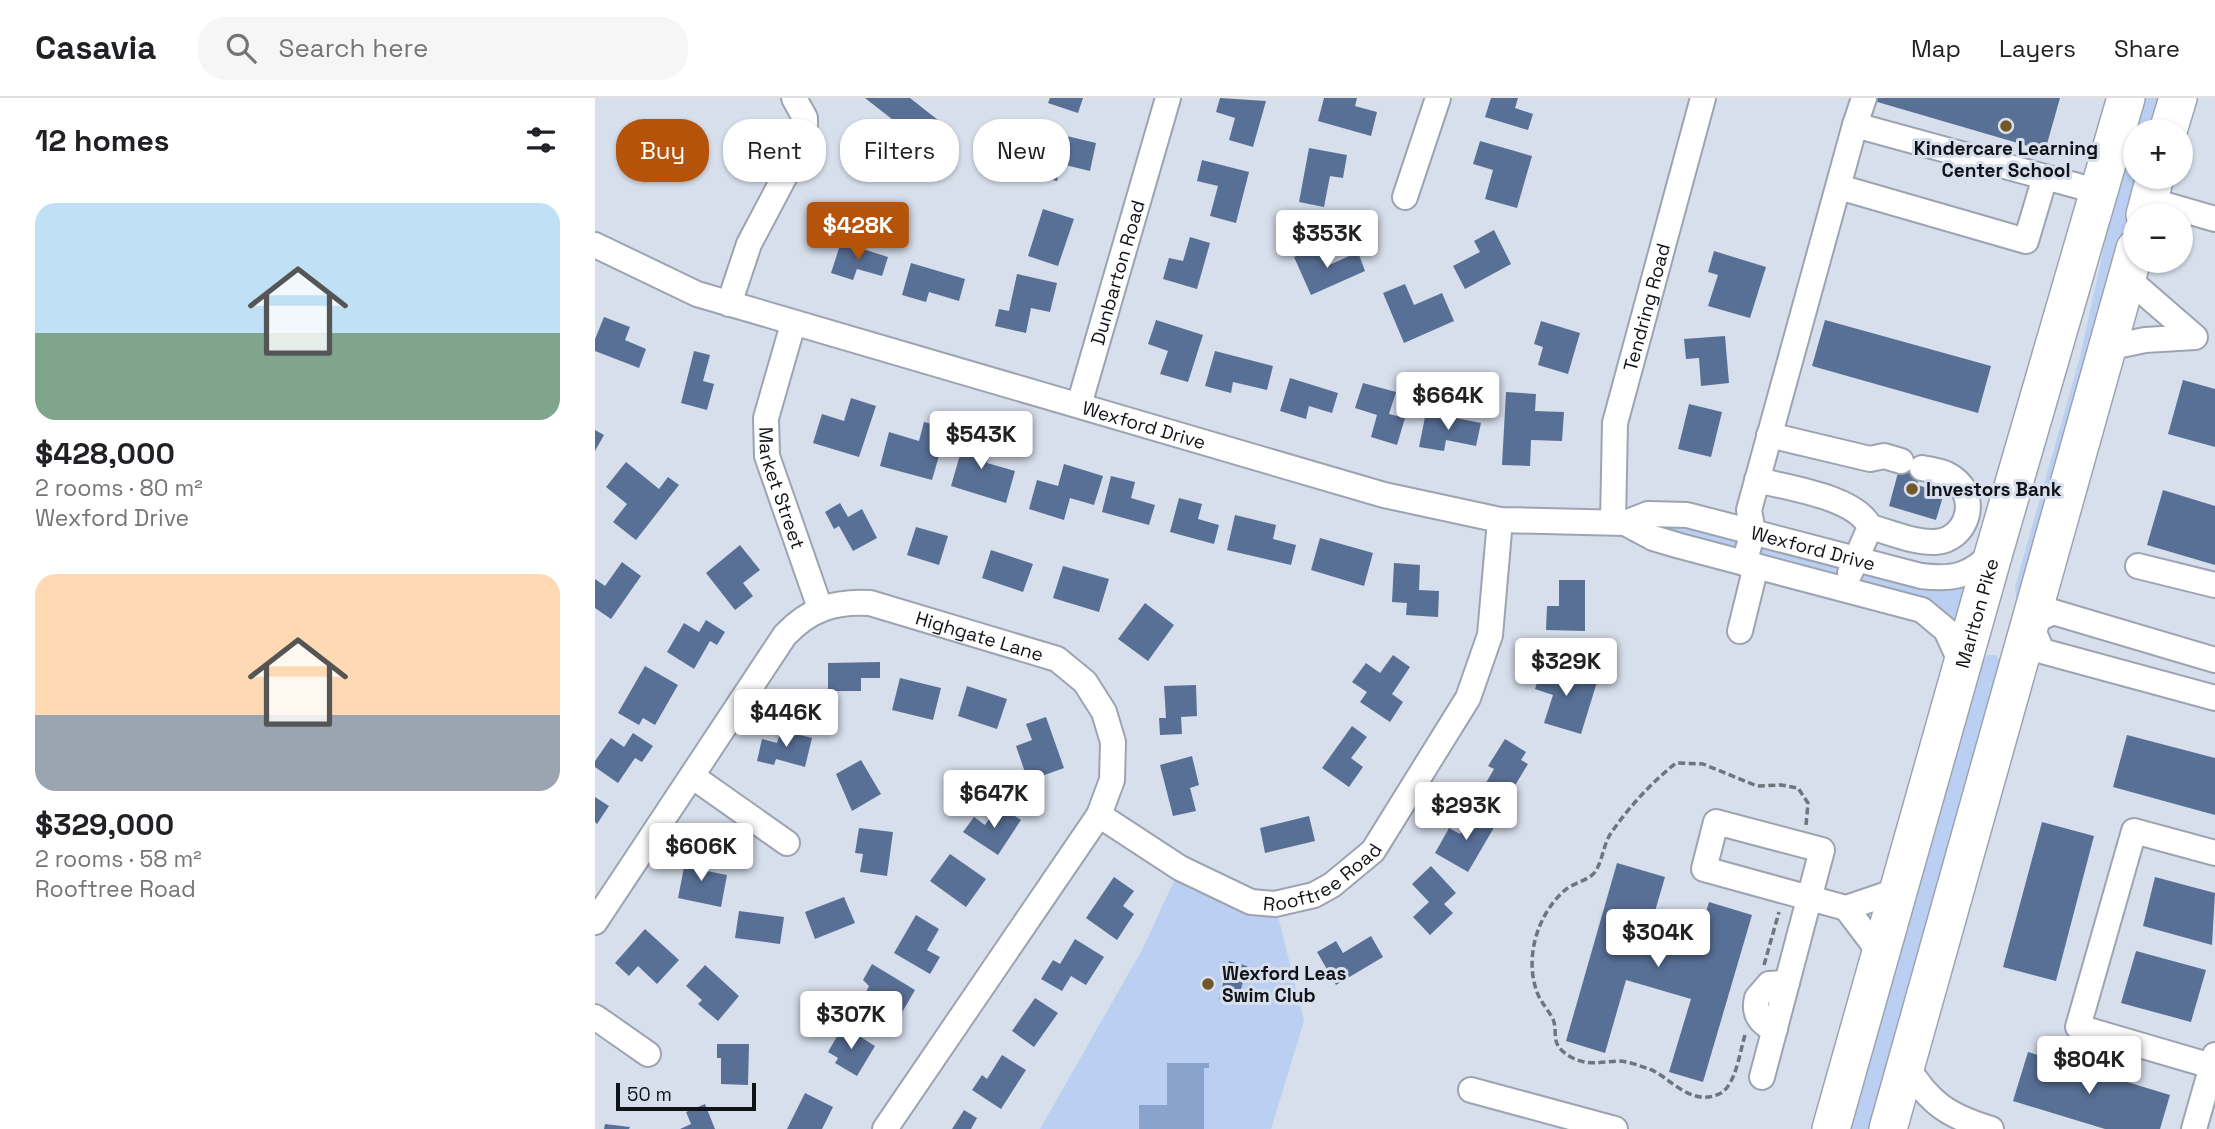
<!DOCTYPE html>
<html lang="en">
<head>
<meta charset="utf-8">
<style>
  :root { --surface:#fff; --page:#f6f6f6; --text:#202124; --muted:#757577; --line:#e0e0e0; --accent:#b45309 }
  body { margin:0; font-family:"Space Grotesk",sans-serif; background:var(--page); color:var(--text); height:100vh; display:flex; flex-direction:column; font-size:26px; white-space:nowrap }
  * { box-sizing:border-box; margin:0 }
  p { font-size:23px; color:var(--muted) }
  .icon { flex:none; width:38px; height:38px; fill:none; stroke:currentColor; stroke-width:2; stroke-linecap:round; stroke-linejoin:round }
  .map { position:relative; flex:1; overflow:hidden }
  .side { display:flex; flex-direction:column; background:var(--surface); width:595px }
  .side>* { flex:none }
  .banner { position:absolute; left:21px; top:21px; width:665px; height:63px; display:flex; gap:14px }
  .tools { position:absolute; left:1528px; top:21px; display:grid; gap:14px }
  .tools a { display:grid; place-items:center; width:70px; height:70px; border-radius:50%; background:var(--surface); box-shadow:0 2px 5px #0004; font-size:35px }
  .scale { position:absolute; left:21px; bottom:18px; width:140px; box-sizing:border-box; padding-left:7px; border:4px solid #101317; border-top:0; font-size:19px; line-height:24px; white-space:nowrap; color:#101317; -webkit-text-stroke:5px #d7dfec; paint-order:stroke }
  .price { position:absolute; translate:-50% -60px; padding:0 16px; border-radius:7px; background:#fff; color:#222; font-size:23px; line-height:46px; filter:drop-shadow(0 2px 4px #0008) }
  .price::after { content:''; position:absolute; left:50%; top:42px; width:21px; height:16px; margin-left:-10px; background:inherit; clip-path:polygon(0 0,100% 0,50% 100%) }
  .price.on { background:var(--accent); color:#fff }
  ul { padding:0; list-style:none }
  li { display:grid; align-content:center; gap:14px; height:371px; padding:0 35px }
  li span { display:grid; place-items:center; height:217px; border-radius:21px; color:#555 }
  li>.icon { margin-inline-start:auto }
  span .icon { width:126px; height:126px; fill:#fffc; stroke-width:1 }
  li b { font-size:30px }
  h2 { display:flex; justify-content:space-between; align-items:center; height:84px; padding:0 35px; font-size:30px }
  .chip { padding:0 24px; border-radius:28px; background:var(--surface); box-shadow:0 2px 5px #0004; font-size:24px; line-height:63px }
  .chip.on { background:var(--accent); color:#fff }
  header { display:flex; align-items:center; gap:42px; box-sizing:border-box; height:98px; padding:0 35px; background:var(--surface); border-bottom:2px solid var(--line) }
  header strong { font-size:33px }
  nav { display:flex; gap:38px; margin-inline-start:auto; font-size:24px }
  .search { width:490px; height:63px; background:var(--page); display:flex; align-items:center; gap:18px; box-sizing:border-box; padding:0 24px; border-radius:28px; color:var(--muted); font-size:26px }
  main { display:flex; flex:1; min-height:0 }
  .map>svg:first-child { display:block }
</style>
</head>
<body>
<header>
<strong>Casavia</strong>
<div class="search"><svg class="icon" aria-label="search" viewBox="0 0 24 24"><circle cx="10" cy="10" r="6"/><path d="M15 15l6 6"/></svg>Search here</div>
<nav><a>Map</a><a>Layers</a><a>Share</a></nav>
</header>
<main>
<section class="side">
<h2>12 homes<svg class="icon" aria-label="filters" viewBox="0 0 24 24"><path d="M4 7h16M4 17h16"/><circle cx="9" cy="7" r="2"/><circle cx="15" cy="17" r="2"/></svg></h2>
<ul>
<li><span style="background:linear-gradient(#bfe0f5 60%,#7fa58c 0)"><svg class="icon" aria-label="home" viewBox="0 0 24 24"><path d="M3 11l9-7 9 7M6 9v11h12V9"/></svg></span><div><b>$428,000</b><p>2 rooms · 80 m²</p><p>Wexford Drive</p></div></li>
<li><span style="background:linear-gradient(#ffd9b3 65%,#9aa5b1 0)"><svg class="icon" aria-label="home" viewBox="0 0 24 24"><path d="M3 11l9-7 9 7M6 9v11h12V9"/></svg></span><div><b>$329,000</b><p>2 rooms · 58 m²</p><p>Rooftree Road</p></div></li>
</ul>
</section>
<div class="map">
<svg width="1620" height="1031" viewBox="0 0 1620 1031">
  <rect width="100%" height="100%" fill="#d7dfec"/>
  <!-- green -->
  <path fill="#bacff1" d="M1545,0H1566L1557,33H1540V79H1544L1422,505L1420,489L1485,259L1529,58Z
    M1053,416L1326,478L1384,469L1367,567L1351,532L1058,440Z
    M1392,557H1400L1406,563L1276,1031H1254L1383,574Z
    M585,770L680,806L709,923L676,1031H445L548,850Z"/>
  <!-- water -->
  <path fill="#8aa3cc" d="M572,965H614V970H609V1031H544V1007H572Z"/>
  <!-- building -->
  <path fill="#597096" d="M270,0H315L348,26L330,47Z
    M455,0H488L483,15L453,5Z
    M625,0L671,3L658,49L634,42L640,20L621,14Z
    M729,0H762L760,8L782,14L776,38L723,23Z
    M896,0H923L920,10L938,16L933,32L890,19Z
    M1280,0H1465L1450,53L1279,3Z
    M451,33L501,45L495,73L466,66L462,83L440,78Z
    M885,43L937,58L922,110L890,101L898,72L878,66Z
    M714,50L752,57L748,80L735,78L729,109L704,104Z
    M607,62L654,74L641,125L615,118L623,88L602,83Z
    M448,111L479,121L463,168L433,158Z
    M899,132L916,166L870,191L858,168L885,154L879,143Z
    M595,139L615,145L602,191L568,181L574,160L588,163Z
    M246,144L293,159L287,178L262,171L258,182L236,175Z
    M723,148L732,168L763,154L770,173L716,197L699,159Z
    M1119,153L1171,169L1155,220L1113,208L1123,177L1113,174Z
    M316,165L370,181L364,203L334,194L331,204L307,197Z
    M422,176L462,185L455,214L436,210L431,235L400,228L404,211L414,213Z
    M810,186L819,207L847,195L859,223L809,245L788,195Z
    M9,219L35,229L30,242L51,251L44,270L0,253V241Z
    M561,222L608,237L593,284L565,276L573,253L553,246Z
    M1230,222L1396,268L1383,315L1217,268Z
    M946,223L985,235L973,276L943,267L948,249L939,246Z
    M1130,238L1134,285L1106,288L1104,260L1091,261L1089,241Z
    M99,253L115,257L108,283L119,286L112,312L86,305Z
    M620,253L678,268L672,292L638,284L636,295L610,288Z
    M695,280L743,295L737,315L714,308L711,321L685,313Z
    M1588,282L1620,291V349L1573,336Z
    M768,285L801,294L794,316L810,320L802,347L776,339L782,317L760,310Z
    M911,294L941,296L940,313L969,314L967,343L936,342L935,368L907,367Z
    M256,300L281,308L264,359L218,345L227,316L249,323Z
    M1094,306L1127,314L1116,359L1083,351Z
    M831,314L886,325L881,348L851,342L849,353L824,349Z
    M329,324L352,330L337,382L285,368L294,334L324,343Z
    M0,332L9,337L0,353Z
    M371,336L398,344L392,365L420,373L411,405L356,388Z
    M1307,360L1328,366L1322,387L1349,395L1341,422L1294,408Z
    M31,364L64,391L73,379L84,387L41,442L18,424L32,406L11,389Z
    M469,366L508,378L499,407L475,400L469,422L434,411L442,382L463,388Z
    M516,378L540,384L536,400L560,407L554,427L507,414Z
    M1568,392L1620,408V467L1552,447Z
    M584,400L607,406L603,421L624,427L619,446L575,434Z
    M245,405L253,419L267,411L282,440L258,453L244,428L239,431L230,414Z
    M640,417L681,427L678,441L701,447L696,467L632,452Z
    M321,429L353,438L344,467L312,457Z
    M725,440L778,455L769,488L716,472Z
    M145,447L165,472L148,485L158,498L140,512L111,475Z
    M396,452L438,466L428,494L387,480Z
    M27,464L46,478L16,521L0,510V481L10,488Z
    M799,465L825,467L824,492L844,493L843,519L811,517L812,505L797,504Z
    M468,468L514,481L504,514L458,500Z
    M964,482H990V533L951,532L952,508H964Z
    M550,505L579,527L553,563L523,541Z
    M111,522L130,534L122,547L115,543L99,571L72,554L89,525L104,534Z
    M798,557L815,569L797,596L808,604L795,624L765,604L772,594L757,584L771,565L785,575Z
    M285,564V580H266V593H233V565Z
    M948,567L1002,584L986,636L949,625L958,597L940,591Z
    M50,568L83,587L60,627L48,620L44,627L23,615Z
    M305,580L346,590L338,622L297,612Z
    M601,587L602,618L586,619L587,636L565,637L564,620H571L569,588Z
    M372,588L412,601L402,631L363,618Z
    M451,619L469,670L433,683L421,648L437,642L431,626Z
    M757,628L772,639L756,660L768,669L754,689L727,670Z
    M186,632L217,640L210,669L181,661L179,667L162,663L167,641L182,645Z
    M38,635L58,648L47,664L40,660L23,685L0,669V663L16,640L29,649Z
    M1532,637L1620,660V717L1518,689Z
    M910,641L931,654L926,662L933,666L910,704L888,690L899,671L893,668Z
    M597,658L604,687L595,690L601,713L578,718L565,667Z
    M266,662L286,696L257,713L241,676Z
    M0,699L14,708L2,726L0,724Z
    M403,707L426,722L403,757L368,734L379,719L390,727Z
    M879,713L901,726L873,774L840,755L854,730L865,736Z
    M714,718L720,743L670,755L665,730Z
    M1447,724L1499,738L1461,883L1408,869Z
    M264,730L298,734L292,778L265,774L268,756L260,755Z
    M92,754L110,758L107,772L132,777L126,809L83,800Z
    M355,756L391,781L371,809L335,783Z
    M1022,765L1070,779L1051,844L1098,857L1114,804L1157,817L1108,984L1074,974L1096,901L1031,882L1010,955L971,943Z
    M836,768L861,795L849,806L858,815L835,837L818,819L834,804L817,786Z
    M519,779L539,793L528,808L539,816L522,842L491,820Z
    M1560,779L1620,795L1617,847L1548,828Z
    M249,799L260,825L220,841L210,814Z
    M144,813L189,819L185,846L140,840Z
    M321,817L344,831L332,852L345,859L335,876L299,855Z
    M50,831L84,862L62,886L43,868L34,878L20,865Z
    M776,838L788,859L741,887L722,854L741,843L748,855Z
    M480,841L509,859L491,887L476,878L467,893L446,881L458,862L465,866Z
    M1541,853L1611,872L1596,924L1526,905Z
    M634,863L652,868L642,906L624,901Z
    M277,866L320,892L295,935L277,925L287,908L269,898L274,888L268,882Z
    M110,867L144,898L123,923L103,906L107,902L91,888Z
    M440,900L463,915L439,949L417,933Z
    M248,928L280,948L262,978L240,965L243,960L233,954Z
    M122,946H154L153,987L126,986V960H122Z
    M1433,954L1575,997L1565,1031H1510L1418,1003Z
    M407,957L431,972L406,1011L377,992L387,977L392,981Z
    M210,995L238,1009L227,1031H192Z
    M110,1006L120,1031H85L96,1026L91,1014Z
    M369,1012L382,1020L376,1031H357Z
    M10,1026L35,1029L34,1031H9Z"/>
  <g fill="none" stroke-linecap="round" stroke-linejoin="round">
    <!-- minor casing -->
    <g stroke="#9da4b1" stroke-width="28">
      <g id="minor">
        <path d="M1260,27L1269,0"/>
        <path d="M1450,79L1505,94"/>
        <path d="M810,99L843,0"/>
        <path d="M1554,102L1620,121"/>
        <path id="s1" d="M0,147L102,196L789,397L905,422L1030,425"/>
        <path d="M134,206L154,146L210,40V20L199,0"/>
        <path id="s2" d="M198,226L171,320L172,358L225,510"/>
        <path d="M1512,250L1550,242L1600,239L1532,180"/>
        <path id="s3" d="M484,307L573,0"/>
        <path d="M1174,337L1275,361L1289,358L1306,363"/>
        <path d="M1162,382C1194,390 1261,399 1275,429L1255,475"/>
        <path id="s4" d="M1018,424L1020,325L1108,0"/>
        <path d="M1275,429C1295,434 1319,445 1340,444C1373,442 1385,399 1358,380C1349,373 1337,372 1327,370"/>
        <path d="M1149,465L1158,434L1154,412L1260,27L1450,79L1431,143L1244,89"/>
        <path d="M1543,468L1620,487"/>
        <path d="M1145,533L1161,468"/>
        <path d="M1620,562L1458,514L1435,525L1447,553L1620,600"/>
        <path id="s5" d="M1367,567L1351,532L1327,512L1085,448L1058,440L1030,425L1053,416L1092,417L1326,478C1358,482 1376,478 1398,454"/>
        <path d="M97,678L192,745"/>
        <path id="s6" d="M504,717L585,770L656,804L680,806L719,797L737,787L778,753L873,600L895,537L905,422"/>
        <path d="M1620,755L1539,733L1483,929L1620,969"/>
        <path id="s7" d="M0,824L190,537C215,511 239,503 275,505L462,561L490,584L509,614L518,644L517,682L504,717L290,1031"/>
        <path d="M1286,856L1251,810L1304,792"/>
        <path d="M0,919L53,956"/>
        <path d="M1180,931C1165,926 1158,915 1162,900L1174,886L1192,885"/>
        <path d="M1311,967C1334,1005 1353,1018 1396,1031"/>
        <path d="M1167,979C1187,903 1207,828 1227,752L1121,724L1109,771L1251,810"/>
        <path d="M876,992L1020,1031"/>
        <path d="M1599,1031L1620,957"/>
      </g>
    </g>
    <!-- highway casing -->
    <g stroke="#9da4b1" stroke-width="40">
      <g id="highway">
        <path d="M1573,33L1583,0"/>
        <path d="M1550,117L1560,79"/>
        <path id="s8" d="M1236,1031L1399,454L1531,0"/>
        <path d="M1293,1031L1540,151"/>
      </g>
    </g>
    <!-- path -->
    <path stroke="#6f747d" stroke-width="3.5" stroke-dasharray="7 3.5" stroke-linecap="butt" d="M1169,867L1184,814
      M1150,937C1145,953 1141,986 1126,995C1096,1011 1073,977 1054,971C1045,968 1033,963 1023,963C1006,964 992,968 976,959C952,946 965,934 957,919C951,909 944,902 941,891C930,858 943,816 969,793C977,785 993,783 1000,774C1008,762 1008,747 1016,735C1034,709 1056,685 1081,665L1108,666L1162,688L1186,687L1203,690L1213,705L1211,727"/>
    <!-- minor -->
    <use href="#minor" stroke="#fff" stroke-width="24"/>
    <!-- highway -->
    <use href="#highway" stroke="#fff" stroke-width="37"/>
  </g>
  <!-- markers -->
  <g fill="#725829" stroke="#d7dfec" stroke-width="2.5">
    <circle cx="1411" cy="28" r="7"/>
    <circle cx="1317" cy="391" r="7"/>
    <circle cx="613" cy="886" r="7"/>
  </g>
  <g text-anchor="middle" stroke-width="6" stroke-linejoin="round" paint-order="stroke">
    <!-- poi labels -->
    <g font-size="19" font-weight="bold" fill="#101317" stroke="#d7dfec" text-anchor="start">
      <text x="1411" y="57" text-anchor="middle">Kindercare Learning<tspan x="1411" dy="22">Center School</tspan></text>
      <text x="1331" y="398">Investors Bank</text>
      <text x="627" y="882">Wexford Leas<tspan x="627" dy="22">Swim Club</tspan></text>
    </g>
    <!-- street labels -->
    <g font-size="19" fill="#101317" stroke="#d7dfec">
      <text dy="7" stroke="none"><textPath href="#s3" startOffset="138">Dunbarton Road</textPath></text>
      <text dy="7" stroke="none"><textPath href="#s4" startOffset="219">Tendring Road</textPath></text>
      <text dy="7" stroke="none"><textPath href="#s1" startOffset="579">Wexford Drive</textPath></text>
      <text dy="7" stroke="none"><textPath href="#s2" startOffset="170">Market Street</textPath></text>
      <text dy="7" stroke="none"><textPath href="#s5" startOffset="574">Wexford Drive</textPath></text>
      <text dy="7" stroke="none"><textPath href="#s8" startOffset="536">Marlton Pike</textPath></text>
      <text dy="7" stroke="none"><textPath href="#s7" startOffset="553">Highgate Lane</textPath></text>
      <text dy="7" stroke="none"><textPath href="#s6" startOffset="254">Rooftree Road</textPath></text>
    </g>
  </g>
</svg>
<div class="tools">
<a>+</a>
<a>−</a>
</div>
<div class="scale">50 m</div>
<b class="price on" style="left:263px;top:164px">$428K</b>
<b class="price" style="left:732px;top:172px">$353K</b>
<b class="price" style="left:853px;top:334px">$664K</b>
<b class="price" style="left:386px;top:373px">$543K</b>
<b class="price" style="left:971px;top:600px">$329K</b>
<b class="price" style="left:191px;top:651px">$446K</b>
<b class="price" style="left:399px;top:732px">$647K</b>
<b class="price" style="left:871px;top:744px">$293K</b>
<b class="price" style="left:106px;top:785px">$606K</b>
<b class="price" style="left:1063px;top:871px">$304K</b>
<b class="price" style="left:256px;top:953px">$307K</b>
<b class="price" style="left:1494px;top:998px">$804K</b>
<div class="banner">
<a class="chip on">Buy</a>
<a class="chip">Rent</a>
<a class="chip">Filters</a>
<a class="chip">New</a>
</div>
</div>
</main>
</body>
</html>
